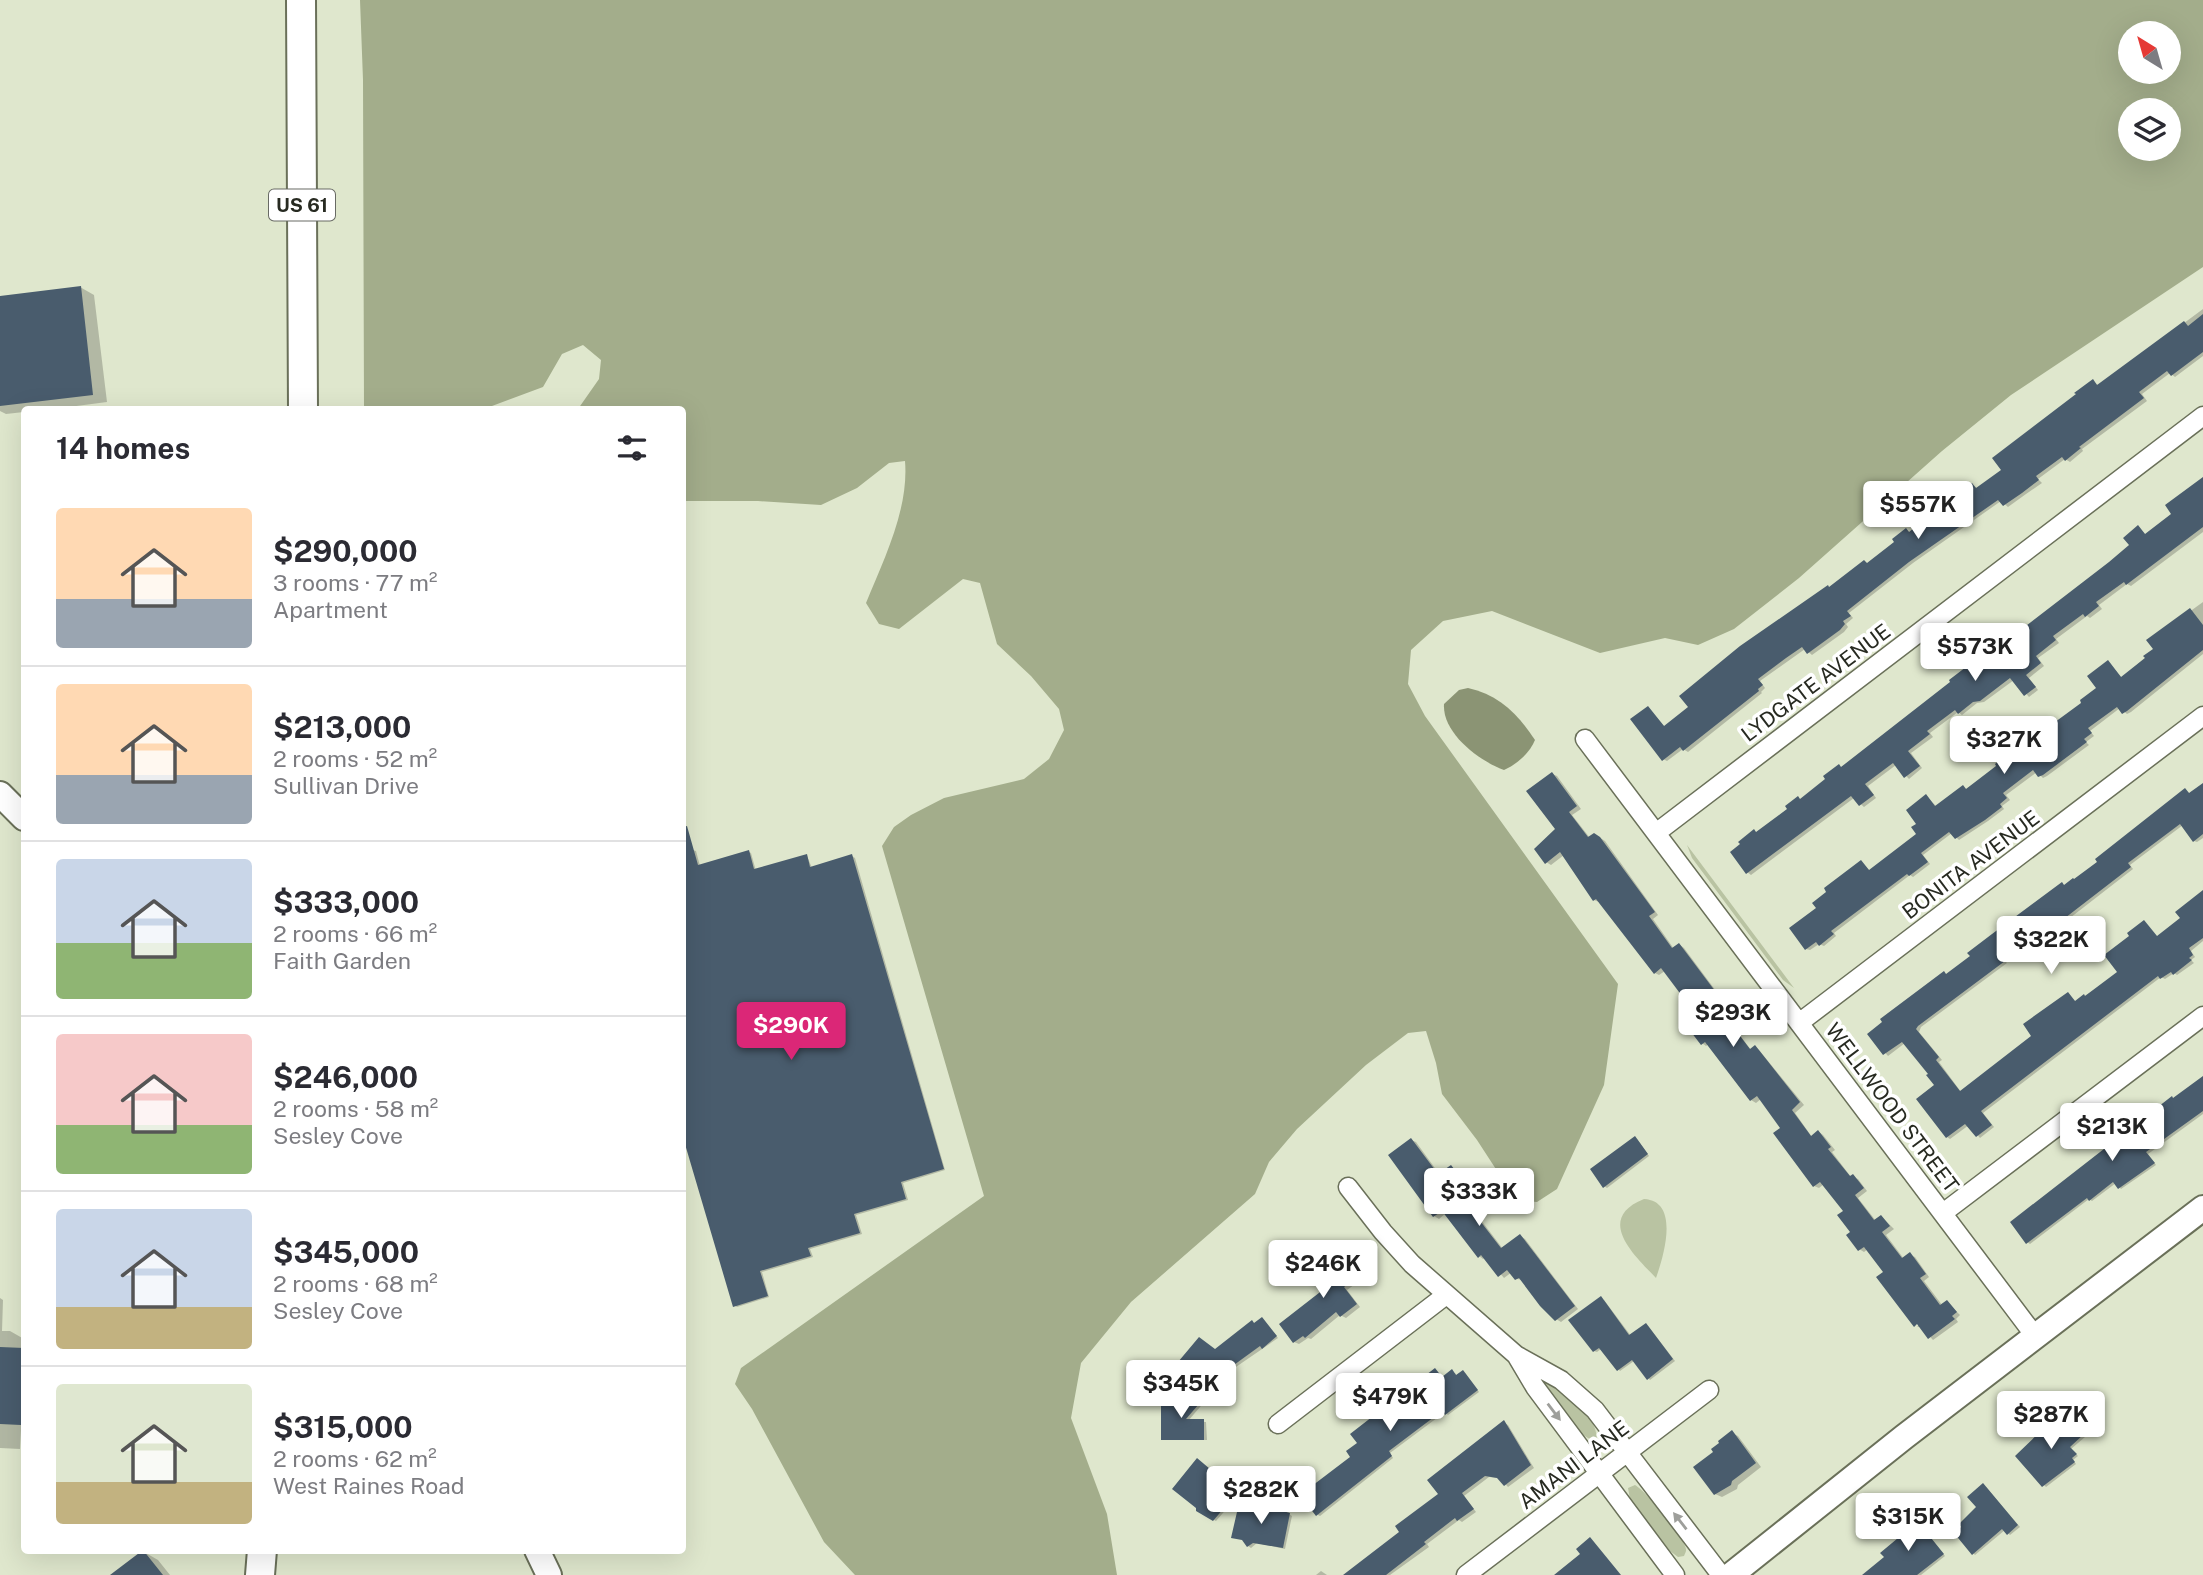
<!DOCTYPE html>
<html lang="en">
<head>
<meta charset="utf-8">
<style>
  :root { --surface:#fff; --page:#f7f7f7; --text:#2b2b33; --muted:#7c7c81; --line:#e1e1e2; --accent:#db2777 }
  body { margin:0; font-family:"Public Sans",sans-serif; background:var(--page); color:var(--text); height:100vh; display:flex; flex-direction:column; font-size:26px; white-space:nowrap }
  * { box-sizing:border-box; margin:0 }
  p { font-size:23px; color:var(--muted) }
  .icon { flex:none; width:38px; height:38px; fill:none; stroke:currentColor; stroke-width:2; stroke-linecap:round; stroke-linejoin:round }
  .map { position:relative; flex:1; overflow:hidden }
  .drawer { position:absolute; left:21px; top:406px; width:665px; height:1148px; display:flex; flex-direction:column; background:var(--surface); border-radius:7px; box-shadow:0 7px 28px #0002 }
  .drawer>* { flex:none }
  .needle { width:46px; rotate:323deg }
  .fabs { position:absolute; left:2118px; top:21px; display:grid; gap:14px }
  .fabs a { display:grid; place-items:center; width:63px; height:63px; border-radius:50%; background:var(--surface); box-shadow:0 7px 28px #0002; font-size:35px }
  .price { position:absolute; translate:-50% -60px; padding:0 16px; border-radius:7px; background:#fff; color:#222; font-size:23px; line-height:46px; filter:drop-shadow(0 2px 4px #0008) }
  .price::after { content:''; position:absolute; left:50%; top:42px; width:21px; height:16px; margin-left:-10px; background:inherit; clip-path:polygon(0 0,100% 0,50% 100%) }
  .price.on { background:var(--accent); color:#fff }
  ul { padding:0; list-style:none }
  li { display:flex; align-items:center; gap:21px; height:175px; padding:0 35px }
  li+li { border-top:2px solid var(--line) }
  li span { display:grid; place-items:center; flex:none; width:196px; height:140px; border-radius:7px; color:#555 }
  li>.icon { margin-inline-start:auto }
  span .icon { width:84px; height:84px; fill:#fffc; stroke-width:1 }
  li b { font-size:30px }
  h2 { display:flex; justify-content:space-between; align-items:center; height:84px; padding:0 35px; font-size:30px }
  .map>svg:first-child { display:block }
</style>
</head>
<body>
<div class="map">
<svg width="2203" height="1575" viewBox="0 0 2203 1575">
  <rect width="100%" height="100%" fill="#dfe7cd"/>
  <!-- green -->
  <path fill="#b9c3a2" d="M1687,845L1794,988L1783,980L1692,858Z
    M1644,1199C1681,1201 1663,1258 1656,1278C1635,1256 1594,1219 1644,1199Z
    M1544,1378C1564,1394 1597,1412 1597,1440C1578,1442 1552,1396 1541,1381Z
    M1635,1485C1647,1492 1680,1533 1685,1546C1687,1551 1686,1551 1684,1556L1678,1557L1670,1551L1630,1499L1628,1488Z"/>
  <!-- forest -->
  <path fill="#a3ad8b" fill-rule="evenodd" d="M360,0H2203V267L2011,395L1942,451L1799,578L1734,629L1698,645L1665,638L1600,653L1492,611L1443,621L1411,650L1408,684L1425,716L1618,984L1604,1085L1557,1189L1537,1202L1516,1200L1477,1140L1442,1094L1436,1063L1426,1031L1408,1033L1366,1065L1297,1129L1269,1162L1255,1194L1131,1302L1081,1363L1071,1418L1107,1514L1117,1575H855L824,1542L752,1409L735,1384L741,1368L984,1196L882,846L894,827L911,815L944,798L1024,779L1049,759L1064,730L1059,709L1031,676L997,644L980,583L963,579L899,629L879,624L866,603C884,559 909,509 905,461L889,463L857,488L821,505L758,501H683L682,410L578,409L599,379L601,360L583,345L562,354L543,387L492,406L489,409H364L363,80ZM2130,33H2168V72H2130ZM2130,110H2168V149H2130Z"/>
  <!-- water -->
  <path fill="#8b9474" d="M1468,688C1499,695 1518,714 1535,740C1529,754 1517,764 1504,770C1479,761 1442,733 1444,704L1459,690Z"/>
  <!-- shadow -->
  <path fill="#0003" d="M80,287L94,295L107,402L46,410H24V412L6,414L0,411V298Z
    M2203,309V356L2175,377L2170,373L2142,394L2147,401L2082,449L2083,451L2070,462L2065,459L2038,479L2042,483L2026,494L2008,507L2001,501L1913,563L1849,613L1853,618L1846,624L1848,627L1844,632L1812,655L1805,649L1760,681L1765,688L1761,692L1762,693L1688,752L1683,749L1667,761L1663,759L1648,708L1665,727L1830,588L1868,564L1897,542L1906,530L1911,533L1972,485L1978,489L2003,470L2093,381L2099,386Z
    M2203,478V532L2131,586L2127,584L2099,605L2102,609L2090,618L2087,616L2056,639L2059,643L2038,658L2044,666L2029,678L2038,690L2029,697L2014,680L1984,702L1977,703L1962,715L1958,712L1930,733L1933,737L1911,753L1922,768L1909,779L1896,765L1868,786L1876,798L1864,807L1854,798L1751,875L1747,872L1757,833L2132,546L2139,528L2146,535L2174,514Z
    M2203,602V654L2131,712L2127,714L2120,708L2090,731L2094,736L2086,742L2089,745L2047,776L2043,778L2037,772L2006,795L2010,800L2002,806L2004,809L1988,821L1959,840L1952,833L1923,855L1930,864L1913,877L1910,875L1834,933L1836,936L1824,946L1819,944L1810,950L1806,949L1818,909L1861,862L1870,871L1919,834V824L1926,796L1937,807L1963,787L1966,789L1999,767L2025,723L2034,733L2048,723L2052,725L2084,703L2099,688L2108,662L2122,678L2155,649L2149,641Z
    M1552,774L1557,776L1581,809L1572,815L1590,838L1599,837L1605,841L1658,915L1653,919L1674,949L1680,945L1684,948L1739,1022L1733,1026L1751,1050L1755,1047L1759,1050L1804,1105L1795,1113L1812,1137L1819,1132L1823,1135L1835,1150L1832,1152L1851,1177L1858,1179L1867,1191L1858,1198L1876,1221L1882,1217L1894,1229L1886,1235L1904,1259L1910,1255L1915,1257L1929,1277L1924,1281L1942,1305L1947,1302L1960,1315L1956,1319L1958,1322L1933,1340L1921,1327H1917L1925,1320L1868,1249L1864,1252L1859,1249L1845,1211L1824,1184L1819,1188L1814,1186L1783,1128L1761,1099L1756,1103L1751,1100L1709,1044L1706,1046L1702,1043L1687,1000L1665,971L1659,975L1655,973L1599,902L1594,900L1564,855L1551,865L1546,862L1558,830Z
    M2203,787V838L2197,842L2194,841L2183,825L2130,865L2133,869L2057,928L2052,925L2005,961L2007,963L1921,1027L1919,1032L1942,1060L1939,1062L1961,1092L2034,1037L2068,995L2076,1002L2120,972L2131,937L2144,922L2158,938L2203,898V941L2191,951L2195,957L2191,960L2194,963L2177,975L2174,973L2165,979L2161,977L1983,1113L1994,1127L1980,1138L1969,1125L1950,1139L1947,1137L1936,1085L1931,1074L1905,1043L1888,1056L1869,1034L1944,973L1947,975L2062,884L2065,886L2074,881L2185,790L2190,794Z
    M693,850L696,851L700,866L749,852L751,853L756,871L807,856L812,868L852,856L855,858L945,1170L903,1183L908,1200L856,1215L862,1234L810,1249L813,1257L762,1272L769,1297L737,1307L734,1305Z
    M2203,1077V1114L2148,1154L2156,1165L2121,1189L2116,1183L2092,1201L2089,1199L2030,1244L2027,1242L2174,1100Z
    M1637,1139L1649,1156L1607,1188L1604,1186Z
    M1411,1140L1416,1142L1440,1175L1451,1167L1455,1169L1479,1200L1471,1207L1503,1249L1520,1236L1525,1239L1578,1309L1561,1322L1556,1319L1523,1280L1517,1279L1512,1272L1504,1278L1486,1257L1483,1259L1479,1256L1446,1213L1439,1219L1434,1216Z
    M1341,1255L1346,1257L1362,1279L1347,1290L1360,1307L1346,1318L1340,1315L1311,1339L1308,1338L1299,1344L1294,1342L1327,1290Z
    M0,1298L3,1300L2,1331H10L24,1339V1431H21L20,1449L0,1448Z
    M1604,1300L1631,1336L1648,1326L1675,1361L1650,1380L1634,1361L1620,1371L1602,1348L1597,1352L1594,1351Z
    M1262,1319L1278,1338L1230,1371L1210,1395L1176,1368L1215,1351L1252,1322L1256,1324Z
    M1455,1373L1457,1376L1465,1373L1479,1392L1448,1415L1445,1412L1390,1453L1393,1458L1320,1516L1318,1515L1302,1495L1353,1457L1443,1378Z
    M1204,1399L1206,1400L1188,1421L1206,1422L1207,1440L1163,1439L1162,1400Z
    M2069,1419L2085,1437L2071,1449L2078,1456L2073,1460L2076,1464L2046,1487L2044,1485L2054,1428Z
    M1504,1423L1508,1425L1534,1468L1508,1487L1500,1478L1489,1477L1464,1496L1476,1512L1462,1522L1459,1520L1427,1544L1429,1547L1390,1575H1346L1402,1532L1440,1495Z
    M1732,1433L1738,1436L1761,1467L1738,1485L1737,1489L1722,1497L1715,1494L1716,1452Z
    M1200,1462L1218,1479L1217,1481L1236,1498L1216,1521L1197,1510Z
    M1986,1487L2020,1527L2010,1535L2005,1530L1975,1555L1973,1553L1978,1507Z
    M1289,1514L1292,1516L1285,1549L1257,1543L1251,1548L1248,1546L1244,1540L1263,1520Z
    M1915,1520L1945,1556L1921,1575H1864L1886,1557Z
    M144,1552L158,1560L170,1575H113Z
    M1321,1571L1327,1575H1316Z"/>
  <!-- building -->
  <path fill="#495c6d" d="M81,286L93,395L0,406V296Z
    M2203,314V352L2171,376L2167,371L2139,392L2144,398L2079,447L2081,448L2065,461L2062,457L2036,476L2039,480L2022,493L2003,506L1998,500L1909,562L1847,611L1851,616L1843,621L1845,624L1840,630L1807,654L1802,647L1786,658L1758,679L1763,685L1758,689L1759,691L1683,751L1680,747L1662,761L1630,719L1648,706L1664,726L1688,707L1679,696L1740,646L1828,585L1829,587L1864,560L1867,563L1894,542L1892,539L1906,528L1909,532L1937,510L1934,507L1948,496L1951,499L1972,483L1976,488L2001,470L1992,458L2076,394L2074,393L2093,379L2097,385L2184,321L2188,326Z
    M2203,477V527L2126,585L2124,582L2096,602L2099,606L2085,617L2083,614L2053,636L2056,640L2036,656L2041,663L2026,675L2036,687L2024,696L2010,678L1980,701L1973,702L1958,714L1955,710L1927,731L1930,734L1908,751L1920,766L1904,778L1893,763L1865,784L1874,795L1859,806L1851,796L1746,874L1730,852L1740,844L1738,842L1754,829L1756,832L1787,809L1785,806L1798,796L1800,799L1825,779L1823,776L1839,764L1841,767L1950,682L1949,680L1966,667L1968,669L1994,650L1992,648L2008,636L2010,638L2018,632L2109,562L2129,545L2123,538L2138,525L2145,534L2171,514L2165,505Z
    M2190,608L2203,625V650L2127,711L2122,714L2117,707L2088,728L2092,733L2084,739L2087,742L2043,775L2038,777L2033,770L2003,793L2007,798L2000,804L2002,807L1985,820L1955,839L1949,832L1921,853L1928,862L1909,876L1907,874L1831,931L1834,934L1819,946L1816,942L1805,950L1789,928L1816,908L1812,903L1826,892L1824,888L1861,860L1869,870L1916,834L1911,827L1916,824L1906,810L1926,794L1935,806L1963,785L1966,789L1996,766L1995,764L1999,761L1990,748L2025,721L2033,732L2048,721L2051,725L2081,703L2080,700L2096,688L2087,676L2108,660L2121,677L2145,658L2143,656L2153,649L2146,640Z
    M1552,772L1577,806L1569,812L1588,837L1594,833L1600,837L1655,912L1649,916L1672,948L1679,943L1736,1019L1730,1023L1750,1049L1755,1045L1800,1102L1792,1110L1811,1136L1818,1130L1831,1147L1828,1149L1850,1176L1853,1174L1864,1188L1855,1195L1874,1220L1881,1215L1890,1226L1882,1232L1902,1258L1910,1252L1926,1274L1920,1278L1940,1305L1947,1300L1957,1312L1952,1316L1955,1319L1928,1339L1917,1324L1914,1327L1876,1277L1883,1272L1864,1247L1858,1251L1846,1235L1850,1232L1837,1215L1843,1211L1820,1182L1813,1187L1773,1133L1780,1128L1757,1096L1750,1101L1705,1042L1701,1045L1685,1024L1693,1018L1681,1003L1685,1000L1661,968L1654,974L1596,899L1593,901L1560,852L1545,864L1534,849L1555,829L1526,791Z
    M2203,783V834L2193,842L2180,824L2128,863L2131,867L2052,928L2049,924L2003,958L2005,961L1918,1026L1916,1029L1939,1057L1936,1060L1960,1091L2031,1036L2023,1024L2068,992L2075,1001L2084,994L2085,996L2117,972L2104,955L2129,936L2127,933L2144,920L2157,936L2180,918L2175,912L2203,890V938L2189,948L2193,955L2189,958L2192,960L2173,975L2171,972L2160,979L2158,976L1981,1111L1992,1125L1976,1137L1965,1124L1946,1138L1916,1099L1934,1085L1926,1075L1928,1074L1902,1042L1883,1055L1867,1034L1882,1022L1880,1019L1944,971L1946,974L1970,956L1967,953L1992,934L2062,882L2064,885L2073,878L2074,879L2097,862L2095,859L2185,788L2189,793Z
    M687,826L698,865L749,850L754,869L807,854L810,867L852,854L944,1169L901,1182L906,1199L854,1214L860,1233L808,1248L811,1256L760,1271L768,1296L733,1307L682,1134V827Z
    M2203,1076V1111L2146,1152L2155,1163L2118,1189L2113,1182L2089,1201L2087,1198L2026,1244L2010,1222L2172,1096L2173,1098Z
    M1635,1136L1648,1154L1603,1188L1590,1169Z
    M1411,1138L1438,1174L1451,1165L1476,1197L1467,1204L1501,1248L1520,1234L1575,1306L1555,1321L1540,1306L1519,1278L1515,1280L1507,1270L1498,1277L1481,1255L1478,1258L1442,1211L1433,1217L1388,1155Z
    M1341,1253L1359,1276L1344,1287L1357,1304L1340,1317L1336,1312L1305,1338L1303,1336L1293,1343L1279,1324L1324,1289L1313,1274Z
    M1601,1296L1629,1335L1646,1323L1673,1359L1647,1380L1632,1360L1617,1371L1599,1348L1593,1352L1568,1320Z
    M1262,1317L1277,1336L1262,1349L1260,1346L1227,1370L1206,1395L1173,1368L1199,1337L1215,1349L1252,1320L1254,1323Z
    M0,1347L24,1348V1407H22L21,1425L0,1424Z
    M1435,1368L1442,1377L1452,1369L1456,1375L1463,1370L1478,1390L1445,1415L1442,1411L1389,1451L1392,1456L1316,1516L1300,1495L1350,1457L1346,1451L1357,1443L1350,1434Z
    M1205,1397L1186,1419H1204V1440H1161V1398Z
    M2067,1415L2084,1434L2070,1447L2077,1454L2072,1458L2075,1462L2042,1487L2015,1456L2044,1428L2051,1424L2054,1427Z
    M1504,1420L1531,1465L1504,1486L1497,1478L1485,1476L1462,1493L1474,1509L1457,1521L1455,1518L1424,1542L1426,1544L1386,1575H1343L1399,1532L1395,1526L1438,1494L1427,1480Z
    M1732,1430L1756,1463L1732,1481L1731,1485L1714,1495L1693,1467L1713,1452L1711,1449L1719,1443L1718,1441Z
    M1197,1458L1210,1469L1209,1470L1217,1477L1215,1479L1235,1495L1213,1521L1196,1511V1508L1172,1489Z
    M1983,1483L2018,1525L2007,1535L2002,1529L1972,1555L1954,1533L1961,1527L1959,1524L1976,1507L1967,1497Z
    M1240,1499L1262,1517L1264,1506L1290,1513L1283,1548L1253,1543L1247,1547L1242,1540L1231,1538Z
    M1915,1518L1944,1554L1917,1575H1862L1884,1557L1880,1553L1904,1533L1901,1529Z
    M1590,1537L1621,1575H1554L1580,1554L1576,1549Z
    M143,1550L163,1575H110Z"/>
  <g fill="none" stroke-linecap="round" stroke-linejoin="round">
    <!-- minor casing -->
    <g stroke="#6a7059" stroke-width="21">
      <path id="minor" d="M1585,739L2035,1336
        M1656,833L2203,416
        M1799,1023L2203,716
        M1348,1187L1383,1232L1412,1264L1516,1355L1535,1387L1675,1575
        M1943,1213L2203,1016
        M1516,1355L1561,1380L1595,1410L1721,1575
        M1278,1424L1446,1295
        M1466,1575L1709,1390"/>
    </g>
    <!-- secondary casing -->
    <g stroke="#6a7059" stroke-width="28">
      <path id="secondary" d="M0,794L24,818
        M537,1550L549,1575
        M1731,1575L1904,1437L2203,1208"/>
    </g>
    <!-- trunk casing -->
    <g stroke="#6a7059" stroke-width="32">
      <path id="trunk" d="M301,0L303,410
        M260,1575L262,1550"/>
    </g>
    <!-- minor -->
    <use href="#minor" stroke="#fff" stroke-width="18"/>
    <!-- secondary -->
    <use href="#secondary" stroke="#fff" stroke-width="24"/>
    <!-- trunk -->
    <use href="#trunk" stroke="#fff" stroke-width="28"/>
  </g>
  <!-- one-way arrows -->
  <defs><path id="oneway-solid" d="M-6-.8H1V-3.2L6.5 0L1 3.2V.8H-6Z" transform="scale(1.75)"/></defs>
  <g fill="#9e9f9b">
    <use href="#oneway-solid" transform="translate(1554 1412) rotate(53)"/>
    <use href="#oneway-solid" transform="translate(1680 1521) rotate(-128)"/>
  </g>
  <g text-anchor="middle" stroke-width="7" stroke-linejoin="round" paint-order="stroke">
    <!-- shield labels -->
    <rect fill="#fff" stroke="#686a64" stroke-width="2" x="269" y="189.5" width="66" height="31" rx="5"/>
    <g font-size="19" font-weight="bold" fill="#272a21">
      <text x="302" y="212">US 61</text>
    </g>
    <!-- street labels -->
    <g font-size="21" fill="#272a21" stroke="#fff">
      <text transform="translate(1816 683) rotate(-37)" y="7">LYDGATE AVENUE</text>
      <text transform="translate(1971 865) rotate(-37)" y="7">BONITA AVENUE</text>
      <text transform="translate(1892 1108) rotate(53)" y="7">WELLWOOD STREET</text>
      <text transform="translate(1574 1465) rotate(-37)" y="7">AMANI LANE</text>
    </g>
  </g>
</svg>
<div class="fabs">
<a><svg class="needle" viewBox="-14 -14 28 28"><path d="M0-13l5 13h-10z" fill="#e53935"/><path d="M0 13l5-13h-10z" fill="#7c7c81"/></svg></a>
<a><svg class="icon" aria-label="layers" viewBox="0 0 24 24"><path d="M12 4l9 5-9 5-9-5zM3 14l9 5 9-5"/></svg></a>
</div>
<b class="price" style="left:1918px;top:541px">$557K</b>
<b class="price" style="left:1975px;top:683px">$573K</b>
<b class="price" style="left:2004px;top:776px">$327K</b>
<b class="price" style="left:2051px;top:976px">$322K</b>
<b class="price" style="left:1733px;top:1049px">$293K</b>
<b class="price on" style="left:791px;top:1062px">$290K</b>
<b class="price" style="left:2112px;top:1163px">$213K</b>
<b class="price" style="left:1479px;top:1228px">$333K</b>
<b class="price" style="left:1323px;top:1300px">$246K</b>
<b class="price" style="left:1181px;top:1420px">$345K</b>
<b class="price" style="left:1390px;top:1433px">$479K</b>
<b class="price" style="left:2051px;top:1451px">$287K</b>
<b class="price" style="left:1261px;top:1526px">$282K</b>
<b class="price" style="left:1908px;top:1553px">$315K</b>
<section class="drawer">
<h2>14 homes<svg class="icon" aria-label="filters" viewBox="0 0 24 24"><path d="M4 7h16M4 17h16"/><circle cx="9" cy="7" r="2"/><circle cx="15" cy="17" r="2"/></svg></h2>
<ul>
<li><span style="background:linear-gradient(#ffd9b3 65%,#9aa5b1 0)"><svg class="icon" aria-label="home" viewBox="0 0 24 24"><path d="M3 11l9-7 9 7M6 9v11h12V9"/></svg></span><div><b>$290,000</b><p>3 rooms · 77 m²</p><p>Apartment</p></div></li>
<li><span style="background:linear-gradient(#ffd9b3 65%,#9aa5b1 0)"><svg class="icon" aria-label="home" viewBox="0 0 24 24"><path d="M3 11l9-7 9 7M6 9v11h12V9"/></svg></span><div><b>$213,000</b><p>2 rooms · 52 m²</p><p>Sullivan Drive</p></div></li>
<li><span style="background:linear-gradient(#c9d6e8 60%,#8fb573 0)"><svg class="icon" aria-label="home" viewBox="0 0 24 24"><path d="M3 11l9-7 9 7M6 9v11h12V9"/></svg></span><div><b>$333,000</b><p>2 rooms · 66 m²</p><p>Faith Garden</p></div></li>
<li><span style="background:linear-gradient(#f6c9c9 65%,#8fb573 0)"><svg class="icon" aria-label="home" viewBox="0 0 24 24"><path d="M3 11l9-7 9 7M6 9v11h12V9"/></svg></span><div><b>$246,000</b><p>2 rooms · 58 m²</p><p>Sesley Cove</p></div></li>
<li><span style="background:linear-gradient(#c9d6e8 70%,#c2b280 0)"><svg class="icon" aria-label="home" viewBox="0 0 24 24"><path d="M3 11l9-7 9 7M6 9v11h12V9"/></svg></span><div><b>$345,000</b><p>2 rooms · 68 m²</p><p>Sesley Cove</p></div></li>
<li><span style="background:linear-gradient(#dfe7d0 70%,#c2b280 0)"><svg class="icon" aria-label="home" viewBox="0 0 24 24"><path d="M3 11l9-7 9 7M6 9v11h12V9"/></svg></span><div><b>$315,000</b><p>2 rooms · 62 m²</p><p>West Raines Road</p></div></li>
</ul>
</section>
</div>
</body>
</html>
